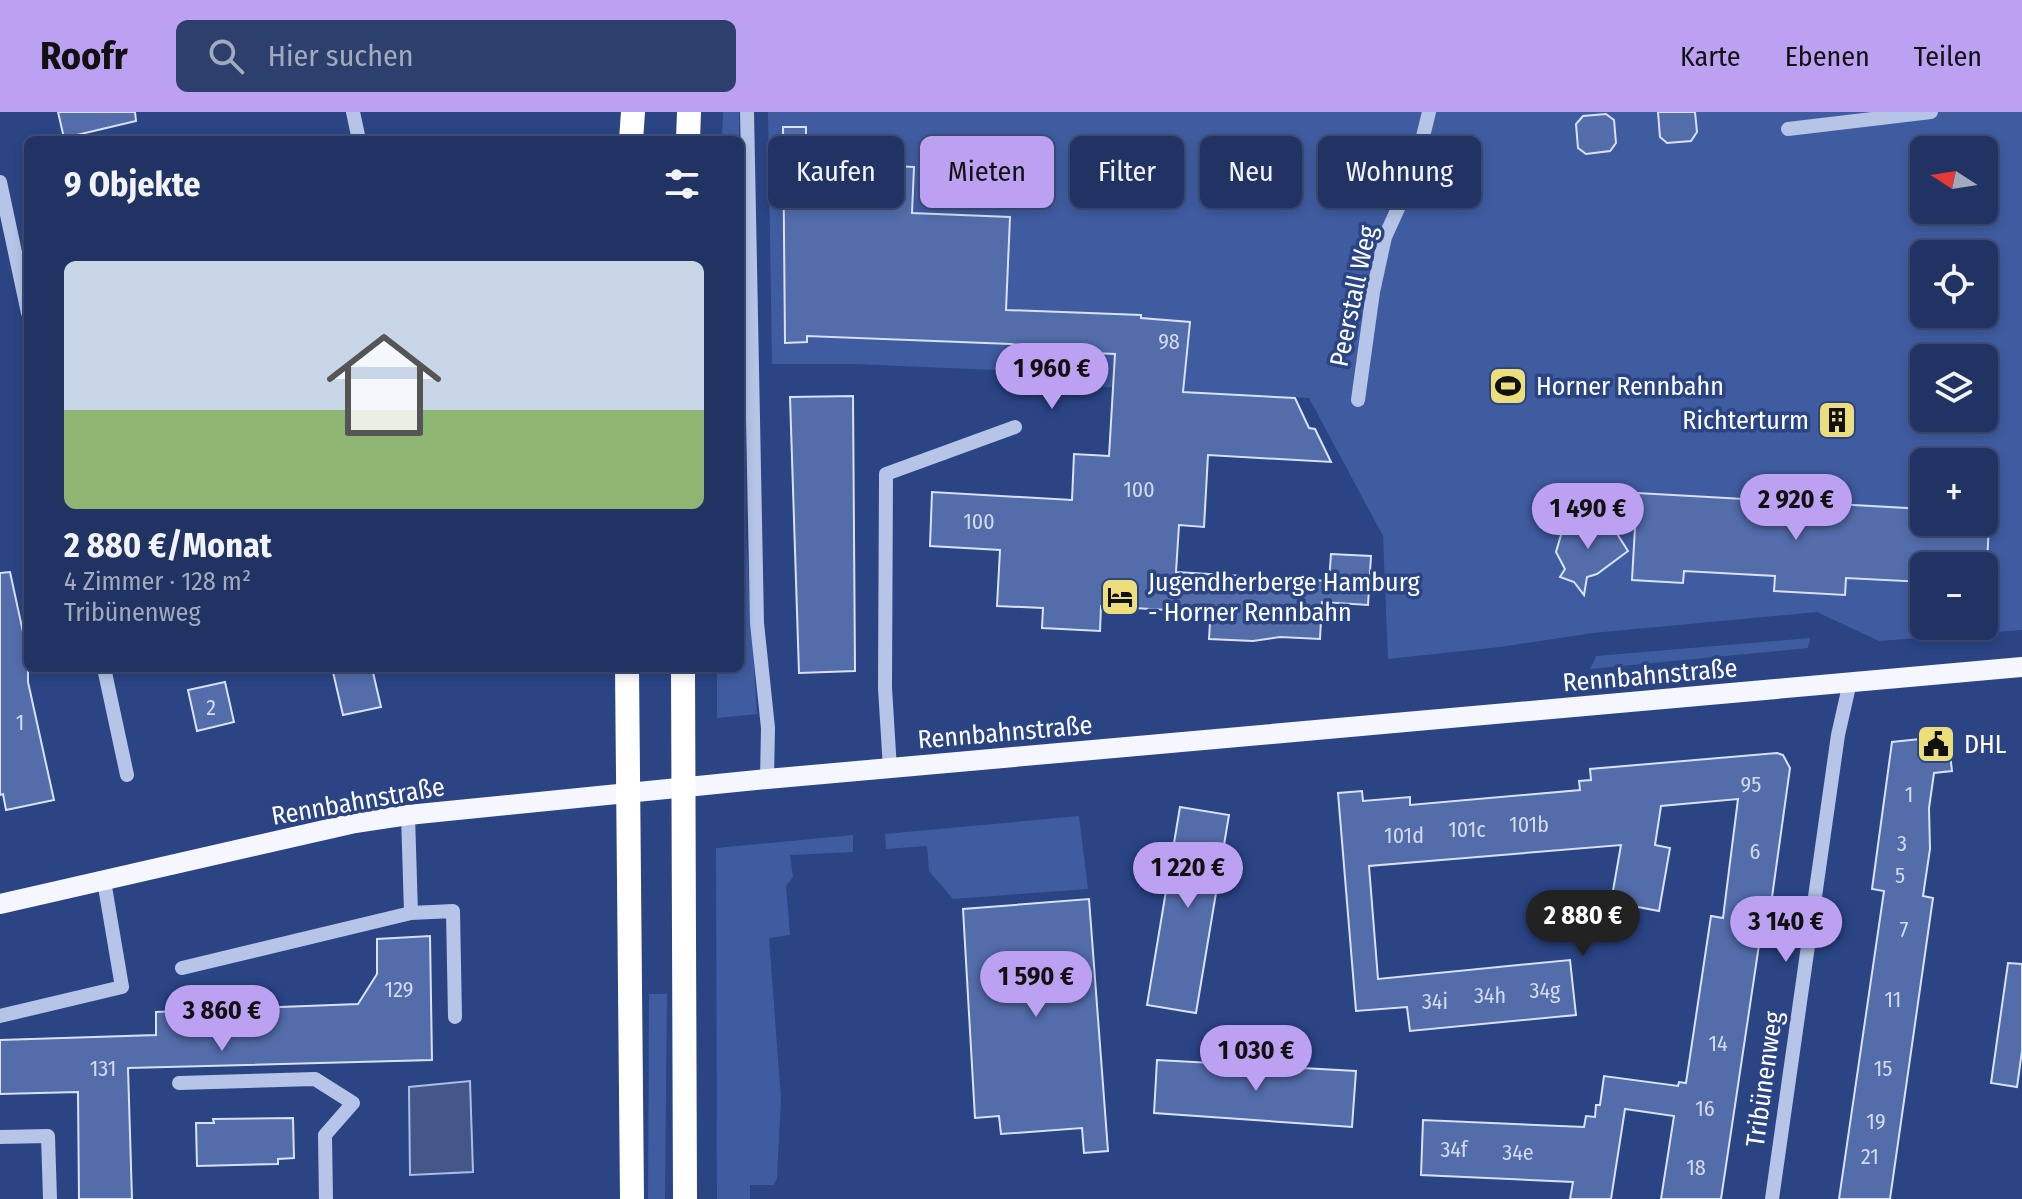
<!DOCTYPE html>
<html lang="de">
<head>
<meta charset="utf-8">
<style>
  :root { --surface:#203363; --page:#2d3f6c; --text:#f1f3f6; --muted:#a2aabe; --line:#3d4e78; --accent:#bca0f2 }
  body { margin:0; font-family:"Fira Sans Condensed",sans-serif; background:var(--page); color:var(--text); height:100vh; display:flex; flex-direction:column; font-size:30px; white-space:nowrap }
  * { box-sizing:border-box; margin:0 }
  p { font-size:26px; color:var(--muted) }
  .icon { flex:none; width:44px; height:44px; fill:none; stroke:currentColor; stroke-width:2; stroke-linecap:round; stroke-linejoin:round }
  .map { position:relative; flex:1; overflow:hidden }
  .drawer { position:absolute; left:24px; top:24px; width:720px; height:536px; display:flex; flex-direction:column; background:var(--surface); border-radius:12px; box-shadow:0 4px 12px #0003,0 0 0 2px var(--line) }
  .drawer>* { flex:none }
  .hud { position:absolute; left:768px; top:24px; width:760px; height:72px; display:flex; gap:16px }
  .needle { width:52px; rotate:282deg }
  .controls { position:absolute; left:1910px; top:24px; display:grid; gap:16px }
  .controls a { display:grid; place-items:center; width:88px; height:88px; border-radius:12px; background:var(--surface); box-shadow:0 4px 12px #0003,0 0 0 2px var(--line); font-size:40px }
  .price { position:absolute; translate:-50% -68px; padding:0 18px; border-radius:28px; background:var(--accent); color:#111; font-size:26px; line-height:52px; filter:drop-shadow(0 2px 4px #0008) }
  .price::after { content:''; position:absolute; left:50%; top:48px; width:24px; height:18px; margin-left:-12px; background:inherit; clip-path:polygon(0 0,100% 0,50% 100%) }
  .price.selected { background:#222; color:#fff }
  ul { padding:0; list-style:none }
  li { display:grid; align-content:center; gap:16px; height:424px; padding:0 40px }
  li+li { border-top:2px solid var(--line) }
  li span { display:grid; place-items:center; height:248px; border-radius:12px; color:#555 }
  li>.icon { margin-inline-start:auto }
  span .icon { width:144px; height:144px; fill:#fffc; stroke-width:1 }
  li b { font-size:34px }
  h2 { display:flex; justify-content:space-between; align-items:center; height:96px; padding:0 40px; font-size:34px }
  .pill { padding:0 28px; border-radius:12px; background:var(--surface); box-shadow:0 4px 12px #0003,0 0 0 2px var(--line); font-size:28px; line-height:72px }
  .pill.selected { background:var(--accent); color:#111 }
  header { display:flex; align-items:center; gap:48px; box-sizing:border-box; height:112px; padding:0 40px; background:var(--accent); color:#111 }
  header strong { font-size:38px }
  nav { display:flex; gap:44px; margin-inline-start:auto; font-size:28px }
  .search { width:560px; height:72px; background:var(--page); display:flex; align-items:center; gap:20px; box-sizing:border-box; padding:0 28px; border-radius:12px; color:var(--muted); font-size:30px }
  .map>svg:first-child { display:block }
</style>
</head>
<body>
<header>
<strong>Roofr</strong>
<div class="search"><svg class="icon" aria-label="search" viewBox="0 0 24 24"><circle cx="10" cy="10" r="6"/><path d="M15 15l6 6"/></svg>Hier suchen</div>
<nav><a>Karte</a><a>Ebenen</a><a>Teilen</a></nav>
</header>
<div class="map">
<svg width="2022" height="1087" viewBox="0 0 2022 1087">
  <rect width="100%" height="100%" fill="#2a4484"/>
  <!-- green -->
  <path fill="#3f5ca0" fill-rule="evenodd" d="M723,0H739V28H722Z
    M768,0H2022V518L1879,529L1817,500L1593,521L1500,535L1388,547L1383,424L1309,286L1070,273L1068,261L854,252H772ZM1924,38H1984V98H1924ZM1924,142H1984V202H1924ZM1924,246H1984V306H1924ZM1924,350H1984V410H1924ZM1924,454H1984V514H1924Z
    M740,112L742,359L757,602L717,606V556H740Z
    M1810,526L1808,536L1590,557L1596,544Z
    M1079,704L1088,777L953,787L929,759L927,734L886,737L885,722Z
    M853,723V740L790,743L793,765L786,774L790,823L769,826L781,987L777,1066L774,1073H750V1087H717L716,736Z
    M649,882H667L665,1087H648Z"/>
  <!-- water -->
  <path fill="#455786" stroke="#aabde7" stroke-width="2" d="M470,969L473,1060L410,1063L409,975Z"/>
  <!-- building -->
  <path fill="#536dab" stroke="#d8e1f6" stroke-width="2" d="M58,0H135L136,9L64,26Z
    M1658,0H1695L1697,20L1691,29L1667,31L1660,25Z
    M1606,2L1614,8L1616,31L1610,39L1586,42L1578,36L1576,12L1583,4Z
    M783,15H806V50L914,55L912,101L1010,105L1006,198L1141,203V206L1190,210L1183,280L1295,286L1309,316L1315,317L1331,350L1208,343L1204,415L1179,413L1176,460L1329,469L1331,442L1371,444L1368,493L1322,490L1320,527L1280,525L1253,529L1209,527L1210,510L1202,507L1200,500L1101,494L1100,519L1042,516L1043,496L997,494L1000,438L930,434L932,380L1072,388L1074,342L1109,344L1115,242L1026,238V234L1011,232L807,224V230L785,231Z
    M853,284L855,559L799,561L790,285Z
    M1637,381L1924,397V410H1989L1987,454H1924V470L1846,466L1845,483L1774,479L1775,464L1684,459L1683,471L1632,468Z
    M1578,408L1596,410L1614,417L1628,439L1597,462L1587,465L1584,483L1574,470L1560,465L1565,457L1556,440L1563,416Z
    M10,460L28,543V570L54,688L6,698L3,682L0,683V461Z
    M332,556H372L381,595L343,603Z
    M225,570L234,610L197,619L188,578Z
    M1948,624L1952,659L1934,661L1929,696L1930,737L1923,784L1933,786L1890,1087H1839L1884,779L1872,777L1892,630Z
    M1777,641L1783,643L1790,656L1768,814L1762,813L1721,1087H1661L1674,1004L1625,997L1611,1087H1570L1573,1070L1421,1063L1423,1008L1584,1015L1586,1004L1595,1005L1596,993H1600L1604,964L1678,974L1679,970L1686,971L1711,804L1723,806L1738,687L1661,694L1655,733L1670,736L1659,799L1611,790L1621,733L1369,754L1378,867L1570,848L1576,903L1410,919L1407,895L1356,899L1338,681L1362,679L1363,689L1410,685V693L1580,678L1579,669L1591,668L1590,657Z
    M1180,695L1229,703L1196,901L1147,893Z
    M1089,787L1108,1039L1084,1041L1082,1016L1001,1022L999,1004L975,1006L963,797Z
    M430,824L432,948L128,956L132,1087H79L78,980L0,982V928L156,923V900L358,892L377,862V827Z
    M2008,851L2022,852V939L2017,975L1991,971Z
    M1157,948L1356,959L1352,1015L1154,1001Z
    M293,1006L294,1046L278,1047V1052L197,1054L196,1011H214L213,1007Z"/>
  <g fill="none" stroke-linecap="round" stroke-linejoin="round">
    <!-- minor -->
    <path stroke="#b5c4e7" stroke-width="14" d="M353,0L359,28
      M747,0L757,511L768,616L767,667
      M1788,17L1931,0
      M0,70L28,201
      M1358,288L1373,180L1385,125L1414,61L1429,0
      M104,556L127,663
      M890,657L885,576L886,362L1015,315
      M411,801L453,799L455,905
      M182,856L411,801L408,703
      M0,904L122,875L104,769
      M179,971L315,967L353,991L325,1023L326,1087
      M0,1025L48,1024L50,1087
      M1772,1087L1838,623L1850,570"/>
    <!-- major -->
    <path stroke="#f6f7fe" stroke-width="20" d="M0,792L355,711L408,703L767,667L2022,555"/>
    <!-- highway -->
    <path stroke="#fff" stroke-width="24" d="M631,28L633,0
      M688,28L689,0
      M627,556L632,1087
      M683,556L685,1087"/>
  </g>
  <!-- icons -->
  <defs>
    <g id="stadium-square" transform="scale(2)"><rect x="-9" y="-9" width="18" height="18" rx="4" fill="#edde7c" stroke="#2a4484"/><path d="M0-5a6.5 5 0 1 0 0 10a6.5 5 0 1 0 0-10ZM-3.5-1.8h7v3.6h-7Z" fill="#111"/></g>
    <g id="building-square" transform="scale(2)"><rect x="-9" y="-9" width="18" height="18" rx="4" fill="#edde7c" stroke="#2a4484"/><path d="M-4-6H4V6H1V3H-1V6H-4ZM-2.5-4.3h1.7v1.8h-1.7ZM.8-4.3h1.7v1.8H.8ZM-2.5-1h1.7V.8h-1.7ZM.8-1h1.7V.8H.8Z" fill="#111"/></g>
    <g id="hotel-square" transform="scale(2)"><rect x="-9" y="-9" width="18" height="18" rx="4" fill="#edde7c" stroke="#2a4484"/><path d="M-6-4.5h1.5V1H6V5H4.5V3h-9V5H-6ZM-4 0a1.8 1.8 0 1 1 3.6 0ZM.5 0V-2.5h3Q6-2.5 6 0Z" fill="#111"/></g>
    <g id="civic-square" transform="scale(2)"><rect x="-9" y="-9" width="18" height="18" rx="4" fill="#edde7c" stroke="#2a4484"/><path d="M-.6-6.5H3V-4.5H.6V-3L4-1V1h2V6H-6V1h2V-1L-.6-3ZM-1.2 2.5V6h2.4V2.5Z" fill="#111"/></g>
  </defs>
  <g fill-rule="evenodd">
    <use href="#stadium-square" x="1508" y="274"/>
    <use href="#building-square" x="1837" y="308"/>
    <use href="#hotel-square" x="1120" y="485"/>
    <use href="#civic-square" x="1936" y="632"/>
  </g>
  <g text-anchor="middle" stroke-width="7" stroke-linejoin="round" paint-order="stroke">
    <!-- number labels -->
    <g font-size="22" fill="#d4daea">
      <text x="1169" y="237">98</text>
      <text x="1139" y="385">100</text>
      <text x="979" y="417">100</text>
      <text x="211" y="603">2</text>
      <text x="20" y="618">1</text>
      <text x="1751" y="680">95</text>
      <text x="1909" y="690">1</text>
      <text x="1529" y="720">101b</text>
      <text x="1467" y="725">101c</text>
      <text x="1404" y="731">101d</text>
      <text x="1902" y="739">3</text>
      <text x="1755" y="747">6</text>
      <text x="1900" y="771">5</text>
      <text x="1904" y="825">7</text>
      <text x="399" y="885">129</text>
      <text x="1545" y="886">34g</text>
      <text x="1490" y="891">34h</text>
      <text x="1893" y="895">11</text>
      <text x="1435" y="897">34i</text>
      <text x="1718" y="939">14</text>
      <text x="103" y="964">131</text>
      <text x="1883" y="964">15</text>
      <text x="1705" y="1004">16</text>
      <text x="1876" y="1017">19</text>
      <text x="1454" y="1045">34f</text>
      <text x="1518" y="1048">34e</text>
      <text x="1870" y="1052">21</text>
      <text x="1696" y="1063">18</text>
    </g>
    <!-- street labels -->
    <g font-size="26" fill="#fff" stroke="#2a4484">
      <text transform="translate(1353 184) rotate(-78)" y="9">Peerstall Weg</text>
      <text transform="translate(1650 563) rotate(-5)" y="9">Rennbahnstraße</text>
      <text transform="translate(1005 620) rotate(-5)" y="9">Rennbahnstraße</text>
      <text transform="translate(358 689) rotate(-10)" y="9">Rennbahnstraße</text>
      <text transform="translate(1764 967) rotate(-82)" y="9">Tribünenweg</text>
    </g>
    <!-- poi labels -->
    <g font-size="26" fill="#fff" stroke="#2a4484" text-anchor="start">
      <text x="1536" y="283">Horner Rennbahn</text>
      <text x="1809" y="317" text-anchor="end">Richterturm</text>
      <text x="1148" y="479">Jugendherberge Hamburg<tspan x="1148" dy="30">- Horner Rennbahn</tspan></text>
      <text x="1964" y="641">DHL</text>
    </g>
  </g>
</svg>
<div class="controls">
<a><svg class="needle" viewBox="-14 -14 28 28"><path d="M0-13l5 13h-10z" fill="#e53935"/><path d="M0 13l5-13h-10z" fill="#a2aabe"/></svg></a>
<a><svg class="icon" aria-label="locate" viewBox="0 0 24 24"><circle cx="12" cy="12" r="6"/><path d="M12 2v4M12 18v4M2 12h4M18 12h4"/></svg></a>
<a><svg class="icon" aria-label="layers" viewBox="0 0 24 24"><path d="M12 4l9 5-9 5-9-5zM3 14l9 5 9-5"/></svg></a>
<a>+</a>
<a>−</a>
</div>
<b class="price" style="left:1052px;top:299px">1 960 €</b>
<b class="price" style="left:1796px;top:430px">2 920 €</b>
<b class="price" style="left:1588px;top:439px">1 490 €</b>
<b class="price" style="left:1188px;top:798px">1 220 €</b>
<b class="price selected" style="left:1583px;top:846px">2 880 €</b>
<b class="price" style="left:1786px;top:852px">3 140 €</b>
<b class="price" style="left:1036px;top:907px">1 590 €</b>
<b class="price" style="left:222px;top:941px">3 860 €</b>
<b class="price" style="left:1256px;top:981px">1 030 €</b>
<div class="hud">
<a class="pill">Kaufen</a>
<a class="pill selected">Mieten</a>
<a class="pill">Filter</a>
<a class="pill">Neu</a>
<a class="pill">Wohnung</a>
</div>
<section class="drawer">
<h2>9 Objekte<svg class="icon" aria-label="filters" viewBox="0 0 24 24"><path d="M4 7h16M4 17h16"/><circle cx="9" cy="7" r="2"/><circle cx="15" cy="17" r="2"/></svg></h2>
<ul>
<li><span style="background:linear-gradient(#c9d6e8 60%,#8fb573 0)"><svg class="icon" aria-label="home" viewBox="0 0 24 24"><path d="M3 11l9-7 9 7M6 9v11h12V9"/></svg></span><div><b>2 880 €/Monat</b><p>4 Zimmer · 128 m²</p><p>Tribünenweg</p></div></li>
</ul>
</section>
</div>
</body>
</html>
